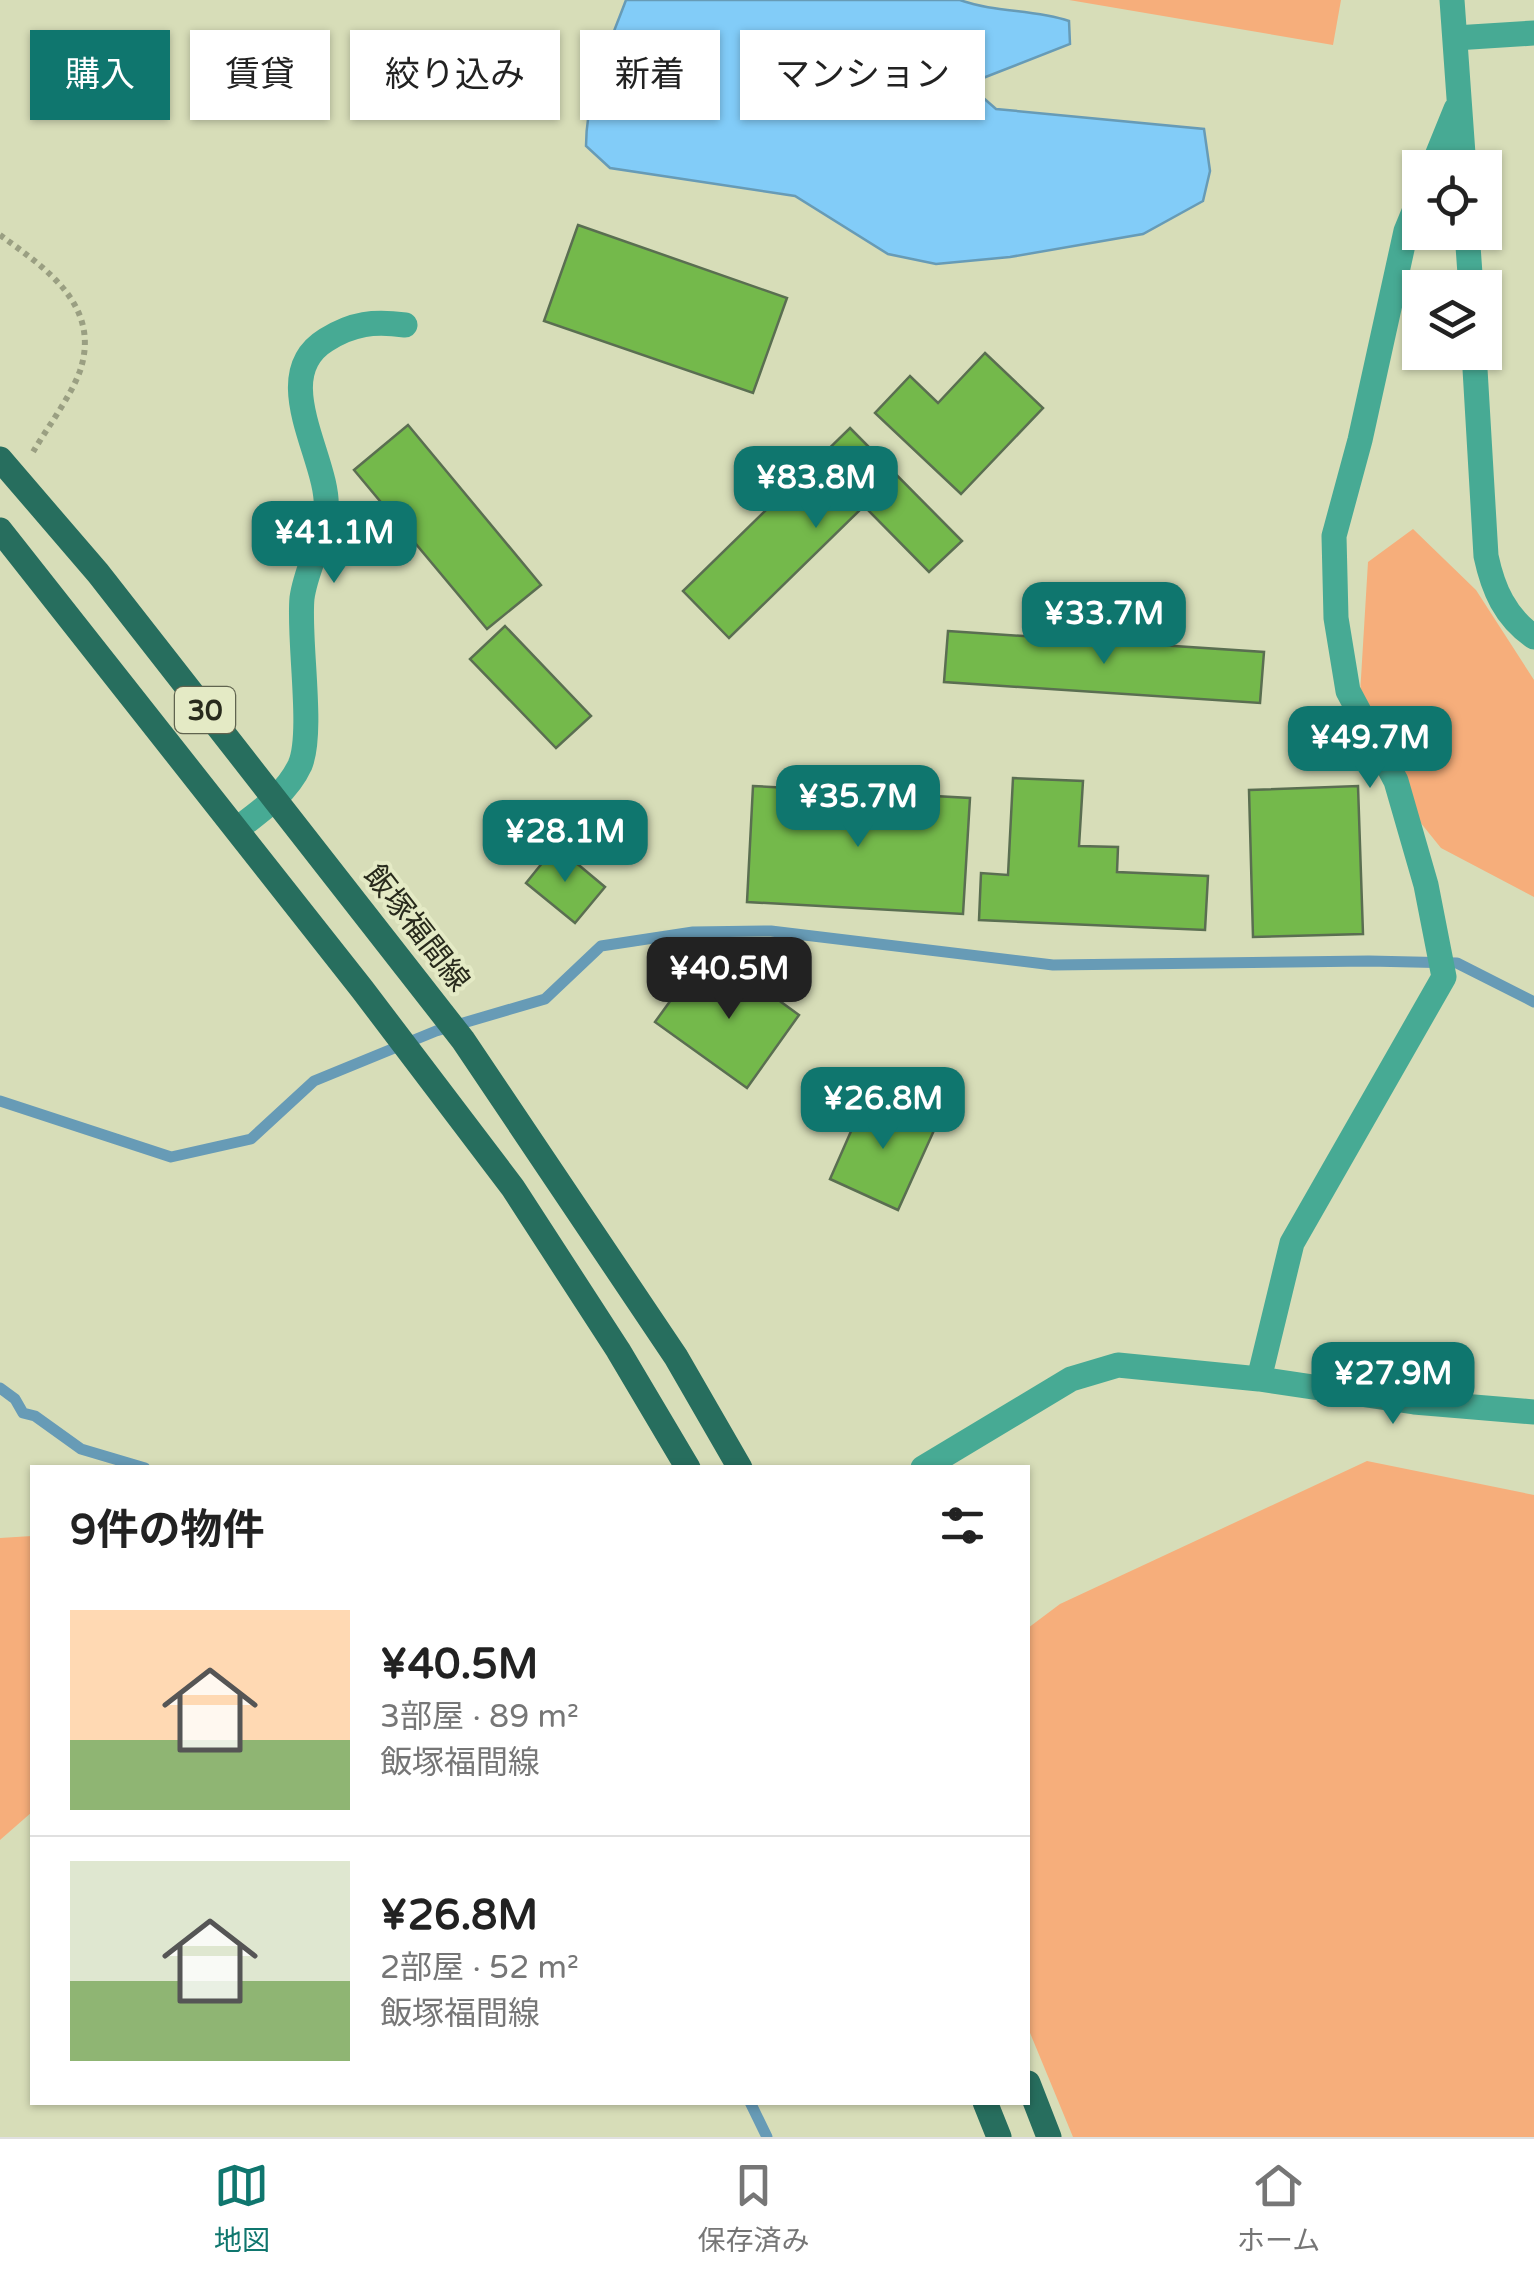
<!DOCTYPE html>
<html lang="ja">
<head>
<meta charset="utf-8">
<style>
  :root { --surface:#fff; --page:#f2f2f2; --text:#222; --muted:#767676; --line:#e0e0e0; --accent:#0f766e }
  body { margin:0; font-family:"Varela Round","Noto Sans JP",sans-serif; background:var(--page); color:var(--text); height:100vh; display:flex; flex-direction:column; font-size:38px; white-space:nowrap }
  * { box-sizing:border-box; margin:0 }
  p { font-size:32px; color:var(--muted) }
  .icon { flex:none; width:55px; height:55px; fill:none; stroke:currentColor; stroke-width:2; stroke-linecap:round; stroke-linejoin:round }
  .map { position:relative; flex:1; overflow:hidden }
  .drawer { position:absolute; left:30px; top:1465px; width:1000px; height:640px; display:flex; flex-direction:column; background:var(--surface); border-radius:0px; box-shadow:0 2px 8px #0004 }
  .drawer>* { flex:none }
  .hud { position:absolute; left:30px; top:30px; width:1000px; height:90px; display:flex; gap:20px }
  .controls { position:absolute; left:1402px; top:150px; display:grid; gap:20px }
  .controls a { display:grid; place-items:center; width:100px; height:100px; border-radius:0px; background:var(--surface); box-shadow:0 2px 8px #0004; font-size:50px }
  .price { position:absolute; translate:-50% -85px; padding:0 22px; border-radius:20px; background:var(--accent); color:#fff; font-size:32px; line-height:65px; filter:drop-shadow(0 2px 5px #0008) }
  .price::after { content:''; position:absolute; left:50%; top:60px; width:30px; height:22px; margin-left:-15px; background:inherit; clip-path:polygon(0 0,100% 0,50% 100%) }
  .price.selected { background:#222; color:#fff }
  ul { padding:0; list-style:none }
  li { display:flex; align-items:center; gap:30px; height:250px; padding:0 40px }
  li+li { border-top:2px solid var(--line) }
  li span { display:grid; place-items:center; flex:none; width:280px; height:200px; border-radius:0px; color:#555 }
  li>.icon { margin-inline-start:auto }
  span .icon { width:120px; height:120px; fill:#fffc; stroke-width:1 }
  li b { font-size:42px }
  h2 { display:flex; justify-content:space-between; align-items:center; height:120px; padding:0 40px; font-size:42px }
  .pill { padding:0 35px; border-radius:0px; background:var(--surface); box-shadow:0 2px 8px #0004; font-size:35px; line-height:90px }
  .pill.selected { background:var(--accent); color:#fff }
  .dock { display:flex; justify-content:space-around; align-items:center; height:140px; border-top:2px solid var(--line); background:var(--surface); font-size:28px; color:var(--muted) }
  .dock a { display:grid; justify-items:center; gap:5px }
  .dock .selected { color:var(--accent) }
  .map>svg:first-child { display:block }
</style>
</head>
<body>
<div class="map">
<svg width="1534" height="2137" viewBox="0 0 1534 2137">
  <rect width="100%" height="100%" fill="#d7ddb8"/>
  <!-- green -->
  <path fill="#f6ae7b" d="M1069,0H1341L1333,45Z
    M1413,529L1476,590L1534,680V897L1441,848L1357,744L1368,562Z
    M1367,1461L1534,1495V2137H1073L1028,2028V1628L1060,1604Z
    M32,1536V1812L0,1840V1538Z"/>
  <!-- water -->
  <path fill="#82ccf8" stroke="#679bb6" stroke-width="2.5" d="M626,0H960C996,13 1033,9 1069,21L1070,44L983,78L980,95L996,109L1204,129L1210,171L1203,201L1143,234L1010,257L936,264L888,254L795,196L610,168L586,146C586,95 608,48 626,0Z"/>
  <g fill="none" stroke-linecap="round" stroke-linejoin="round">
    <!-- stream -->
    <path stroke="#679bb6" stroke-width="11" d="M0,1101L171,1157L251,1139L314,1081L436,1031L545,999L601,946L693,932L771,931L1053,965L1369,961L1457,963L1534,1002
      M0,1388L15,1399L23,1413L35,1416L81,1449L145,1468
      M750,2102L767,2137"/>
  </g>
  <!-- building -->
  <path fill="#74b94b" stroke="#5a6e51" stroke-width="2.5" d="M578,225L787,298L753,393L544,321Z
    M985,353L1043,408L961,494L875,413L910,376L938,403Z
    M408,425L541,585L487,629L354,470Z
    M850,428L962,541L929,572L864,506L729,638L683,591Z
    M505,626L591,716L556,748L470,659Z
    M948,631L1264,652L1260,703L944,682Z
    M1013,778L1083,781L1079,846L1118,847L1117,872L1208,876L1205,930L979,920L981,873L1008,875Z
    M753,786L970,798L963,914L747,902Z
    M1358,786L1363,934L1253,937L1249,790Z
    M556,846L605,887L575,923L526,883Z
    M726,962L799,1015L747,1088L655,1022L689,975L708,989Z
    M867,1095L936,1126L898,1210L830,1179Z"/>
  <g fill="none" stroke-linecap="round" stroke-linejoin="round">
    <!-- path -->
    <path stroke="#9a9f82" stroke-width="6" stroke-dasharray="5 5" stroke-linecap="butt" d="M0,235C45,268 102,305 80,371C71,396 47,428 33,452"/>
    <!-- minor -->
    <path stroke="#47aa94" stroke-width="25" d="M1452,0L1464,168
      M1455,38L1534,33
      M1432,168L1456,109
      M1467,232L1471,288
      M1474,352L1486,556C1493,589 1505,617 1534,637
      M237,829C261,811 287,793 300,765C314,732 298,640 302,598C306,568 324,540 326,510C331,462 266,377 326,340C353,323 374,321 405,325
      M1259,1379L1292,1243L1444,977L1426,885L1396,781L1348,691L1336,618L1334,536L1360,440L1406,231L1420,197
      M923,1468L1071,1379L1118,1365L1259,1379L1414,1402L1534,1412"/>
    <!-- major -->
    <path stroke="#276e5e" stroke-width="25" d="M0,459L98,573L463,1040L676,1357L740,1468
      M0,530L362,989L513,1188L618,1350L688,1468
      M1028,2083L1049,2137
      M985,2102L999,2137"/>
  </g>
  <g text-anchor="middle" stroke-width="8" stroke-linejoin="round" paint-order="stroke">
    <!-- shield labels -->
    <rect fill="#e4eac5" stroke="#60644f" stroke-width="2.5" x="175" y="687" width="60" height="46" rx="8"/>
    <g font-size="28" font-weight="bold" fill="#282a1c">
      <text x="205" y="720">30</text>
    </g>
    <!-- street labels -->
    <g font-size="30" fill="#282a1c" stroke="#e4eac5">
      <text transform="translate(417 928) rotate(52)" y="10">飯塚福間線</text>
    </g>
  </g>
</svg>
<div class="controls">
<a><svg class="icon" aria-label="locate" viewBox="0 0 24 24"><circle cx="12" cy="12" r="6"/><path d="M12 2v4M12 18v4M2 12h4M18 12h4"/></svg></a>
<a><svg class="icon" aria-label="layers" viewBox="0 0 24 24"><path d="M12 4l9 5-9 5-9-5zM3 14l9 5 9-5"/></svg></a>
</div>
<b class="price" style="left:816px;top:531px">¥83.8M</b>
<b class="price" style="left:334px;top:586px">¥41.1M</b>
<b class="price" style="left:1104px;top:667px">¥33.7M</b>
<b class="price" style="left:1370px;top:791px">¥49.7M</b>
<b class="price" style="left:858px;top:850px">¥35.7M</b>
<b class="price" style="left:565px;top:885px">¥28.1M</b>
<b class="price selected" style="left:729px;top:1022px">¥40.5M</b>
<b class="price" style="left:883px;top:1152px">¥26.8M</b>
<b class="price" style="left:1393px;top:1427px">¥27.9M</b>
<div class="hud">
<a class="pill selected">購入</a>
<a class="pill">賃貸</a>
<a class="pill">絞り込み</a>
<a class="pill">新着</a>
<a class="pill">マンション</a>
</div>
<section class="drawer">
<h2>9件の物件<svg class="icon" aria-label="filters" viewBox="0 0 24 24"><path d="M4 7h16M4 17h16"/><circle cx="9" cy="7" r="2"/><circle cx="15" cy="17" r="2"/></svg></h2>
<ul>
<li><span style="background:linear-gradient(#ffd9b3 65%,#8fb573 0)"><svg class="icon" aria-label="home" viewBox="0 0 24 24"><path d="M3 11l9-7 9 7M6 9v11h12V9"/></svg></span><div><b>¥40.5M</b><p>3部屋 · 89 m²</p><p>飯塚福間線</p></div></li>
<li><span style="background:linear-gradient(#dfe7d0 60%,#8fb573 0)"><svg class="icon" aria-label="home" viewBox="0 0 24 24"><path d="M3 11l9-7 9 7M6 9v11h12V9"/></svg></span><div><b>¥26.8M</b><p>2部屋 · 52 m²</p><p>飯塚福間線</p></div></li>
</ul>
</section>
</div>
<nav class="dock">
<a class="selected"><svg class="icon" aria-label="map" viewBox="0 0 24 24"><path d="M3 6l6-2 6 2 6-2v14l-6 2-6-2-6 2zM9 4v14M15 6v14"/></svg>地図</a>
<a><svg class="icon" aria-label="saved" viewBox="0 0 24 24"><path d="M7 4h10v16l-5-4-5 4z"/></svg>保存済み</a>
<a><svg class="icon" aria-label="home" viewBox="0 0 24 24"><path d="M3 11l9-7 9 7M6 9v11h12V9"/></svg>ホーム</a>
</nav>
</body>
</html>
